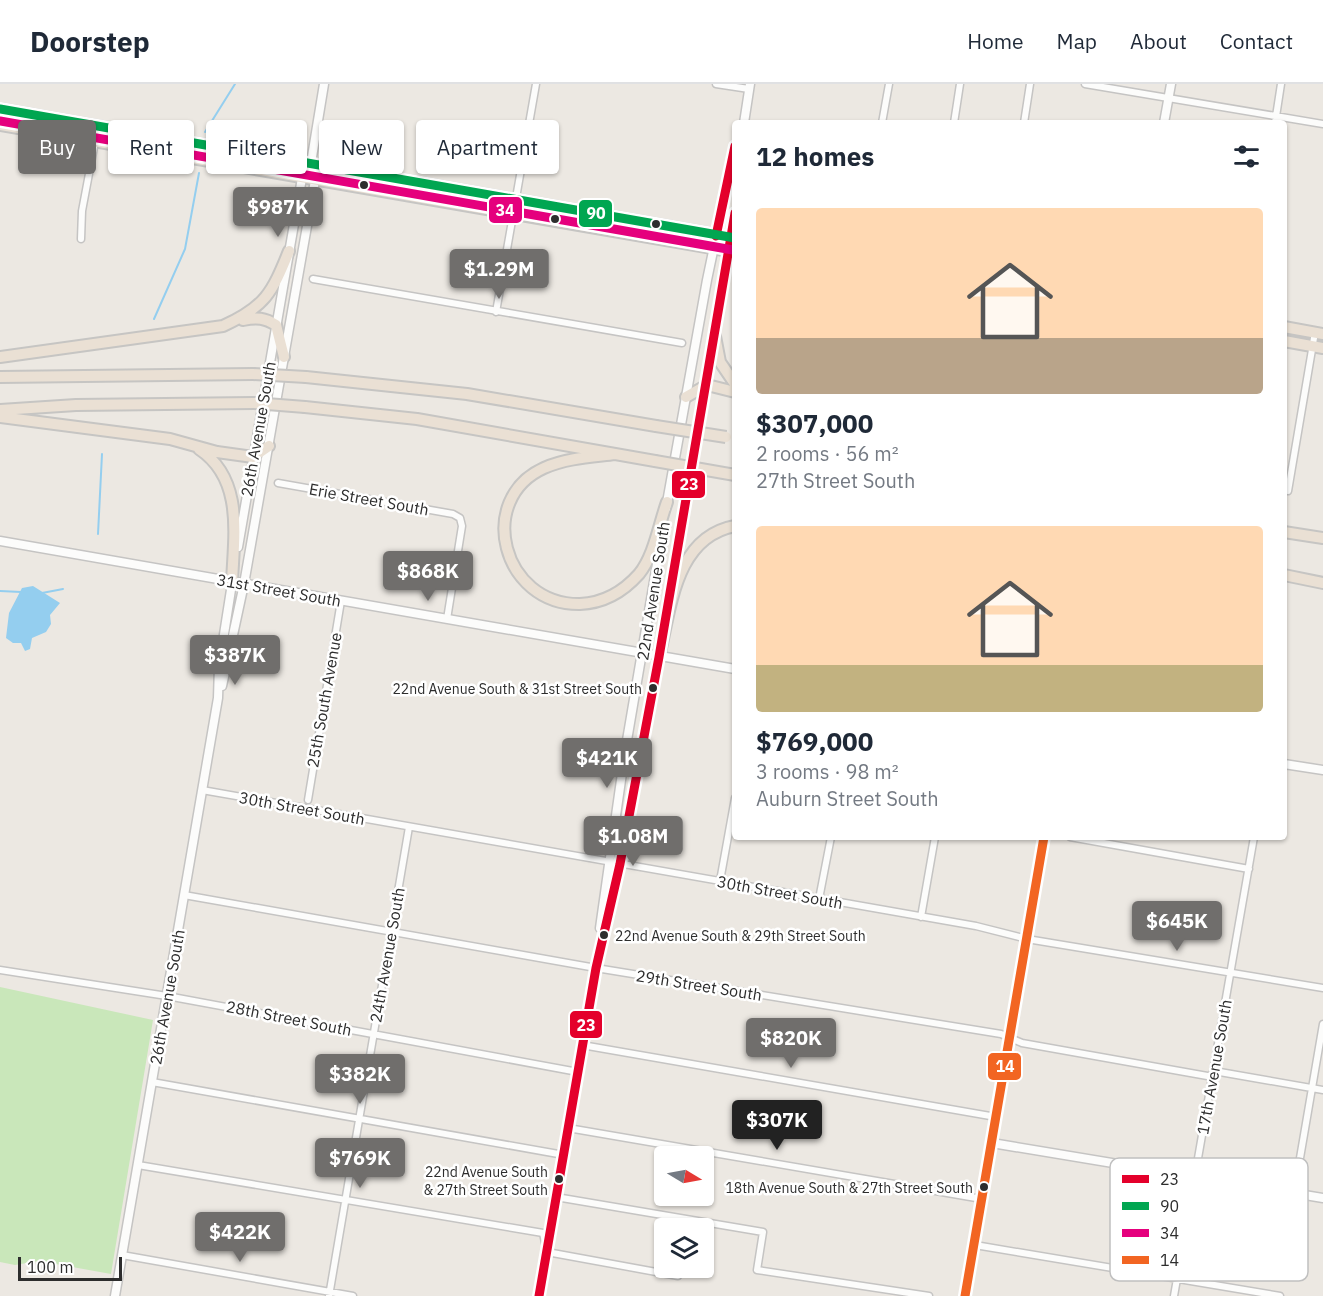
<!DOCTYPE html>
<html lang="en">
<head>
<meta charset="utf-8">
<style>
  :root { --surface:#fff; --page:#f2f2f3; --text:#1f2937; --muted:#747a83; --line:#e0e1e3; --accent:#706e6c }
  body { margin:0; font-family:"IBM Plex Sans",sans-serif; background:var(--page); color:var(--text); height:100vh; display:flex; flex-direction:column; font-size:22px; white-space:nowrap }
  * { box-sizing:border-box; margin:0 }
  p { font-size:20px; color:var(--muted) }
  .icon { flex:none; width:33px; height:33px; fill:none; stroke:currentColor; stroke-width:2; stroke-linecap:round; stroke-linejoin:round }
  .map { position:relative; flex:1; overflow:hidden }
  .side { position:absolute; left:732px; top:36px; width:555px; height:720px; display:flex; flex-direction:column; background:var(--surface); border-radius:6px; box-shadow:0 2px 4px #0004 }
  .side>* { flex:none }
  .top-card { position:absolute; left:18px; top:36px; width:570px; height:54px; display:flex; gap:12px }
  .needle { width:39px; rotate:100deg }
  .buttons { position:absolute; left:654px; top:1062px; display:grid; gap:12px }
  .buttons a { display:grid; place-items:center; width:60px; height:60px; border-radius:6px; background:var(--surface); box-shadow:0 2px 4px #0004; font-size:30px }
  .scale { position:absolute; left:18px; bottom:15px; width:104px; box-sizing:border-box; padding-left:6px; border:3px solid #2d2d2d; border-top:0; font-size:16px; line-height:21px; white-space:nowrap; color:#2d2d2d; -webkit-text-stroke:4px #fff; paint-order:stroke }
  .price { position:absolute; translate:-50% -51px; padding:0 14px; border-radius:6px; background:var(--accent); color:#fff; font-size:20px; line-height:39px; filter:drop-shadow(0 2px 3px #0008) }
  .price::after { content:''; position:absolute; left:50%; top:36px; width:18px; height:14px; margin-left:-9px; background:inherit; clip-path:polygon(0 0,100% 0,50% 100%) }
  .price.active { background:#222; color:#fff }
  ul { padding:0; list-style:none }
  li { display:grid; align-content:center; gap:12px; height:318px; padding:0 24px }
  li span { display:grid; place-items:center; height:186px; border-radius:6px; color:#555 }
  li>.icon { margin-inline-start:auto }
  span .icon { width:108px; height:108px; fill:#fffc; stroke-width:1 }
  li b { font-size:26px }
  h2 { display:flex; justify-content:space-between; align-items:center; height:72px; padding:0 24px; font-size:26px }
  .chip { padding:0 21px; border-radius:6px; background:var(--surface); box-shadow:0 2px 4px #0004; font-size:21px; line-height:54px }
  .chip.active { background:var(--accent); color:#fff }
  header { display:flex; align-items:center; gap:36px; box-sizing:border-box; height:84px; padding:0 30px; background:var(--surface); border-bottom:2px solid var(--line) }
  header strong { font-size:28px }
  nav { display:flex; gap:33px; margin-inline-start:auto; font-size:21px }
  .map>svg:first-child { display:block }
</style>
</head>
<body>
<header>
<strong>Doorstep</strong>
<nav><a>Home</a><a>Map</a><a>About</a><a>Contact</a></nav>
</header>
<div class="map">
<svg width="1323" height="1212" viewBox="0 0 1323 1212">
  <rect width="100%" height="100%" fill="#ece8e2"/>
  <!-- green -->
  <path fill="#c9e7ba" d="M0,903L153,936L111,1190L39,1177L15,1181L0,1178Z"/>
  <!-- water -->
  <path fill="#94ceef" d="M33,502L60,519L50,531L51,540L46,548L32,554L30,565L25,567L21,559H13L6,554L9,529L22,504Z"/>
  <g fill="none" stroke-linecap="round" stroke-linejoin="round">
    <!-- stream -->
    <path stroke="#94ceef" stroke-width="2" d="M205,48L235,0
      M154,235L185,165L199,89
      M98,450L102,370
      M0,507L21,508
      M42,509L63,505"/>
    <!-- street casing -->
    <g stroke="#c5c4c3" stroke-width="9">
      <path id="street" d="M716,0L749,5
        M1085,0L1323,40
        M882,39L889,0
        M954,39L960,0
        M1024,39L1030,0
        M1275,39L1281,0
        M81,155L82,127L98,42
        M313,195L682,259
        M496,228L536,0
        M278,399L453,430L460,434L462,442L447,535
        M1288,407L1315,248
        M202,706L976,842L1027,855L1323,904
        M308,716L341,517
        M1070,753L1249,785
        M720,797L735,714
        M184,811L596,884L1001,950L1022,959L1213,993
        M819,815L831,753
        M921,833L935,753
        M0,886L167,912L578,988
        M582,961L996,1033
        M1214,987L1323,1006
        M152,998L564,1071
        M568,1044L982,1115
        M138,1081L543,1149L547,1168L678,1192
        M1294,1109L1323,940
        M556,1113L763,1148L757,1186L929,1212
        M975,1161L1280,1212
        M122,1171L353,1212
        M329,1212L409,743
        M1174,1212L1254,753"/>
    </g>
    <!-- secondary casing -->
    <g stroke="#c5c4c3" stroke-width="11">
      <path id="secondary" d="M744,39L750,0
        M1164,39L1171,0
        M666,424L707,196L735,62
        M0,457L735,585
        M238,463L302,94L311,79
        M670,507L735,129
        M222,602L244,500L313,108L315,96L311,79L324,0
        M1284,680L1323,686
        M600,844L625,668L663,445
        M992,1059L1323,1114
        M115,1212L218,614L219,582L233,493
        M539,1212L596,884L620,780L660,567
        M965,1212L1044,753"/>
    </g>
    <!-- highway casing -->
    <g stroke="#c6c5c3" stroke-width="14">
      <path id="highway" d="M0,25L735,154
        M0,41L735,168
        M243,236C257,233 265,234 276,241L284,273
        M1284,243L1323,250
        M715,252L720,278L735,300
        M1284,257L1323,264
        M0,273L223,242C265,223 272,209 289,167
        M0,293L253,290
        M306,293L467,310L656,342
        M686,313L707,301L735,308
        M305,323L417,335L655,377
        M0,326L76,321L254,319
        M0,333L170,355L217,368L253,373L269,362
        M199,365C244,395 234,451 232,498
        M615,370C591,373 567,374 544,384C475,415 502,521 580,520C604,519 623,508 639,490C654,472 659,440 667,418
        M695,384L735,391
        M1284,448L1323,454
        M1284,491L1323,499
        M659,573C671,524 675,453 735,442"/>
    </g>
    <!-- street -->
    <use href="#street" stroke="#fcfcfb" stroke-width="6"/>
    <!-- secondary -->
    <use href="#secondary" stroke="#fcfcfb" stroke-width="8"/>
    <!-- highway -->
    <use href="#highway" stroke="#eae0d4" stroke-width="10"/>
    <!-- highway-bridge casing -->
    <g stroke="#c6c5c3" stroke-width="14" stroke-linecap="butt">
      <path id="highway-bridge" d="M253,290L306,293
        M254,319L305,323
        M656,342L726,353
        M655,377L695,384"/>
    </g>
    <!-- highway-bridge -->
    <use href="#highway-bridge" stroke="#eae0d4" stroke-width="10"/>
    <!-- bus-1 casing -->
    <g stroke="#fff" stroke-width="14">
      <path id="bus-1" d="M716,152L735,62
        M539,1212L596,884L620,780L659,573L735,129"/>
    </g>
    <!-- bus-2 casing -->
    <g stroke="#fff" stroke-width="14">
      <path id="bus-2" d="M0,25L735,154"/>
    </g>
    <!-- bus-3 casing -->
    <g stroke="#fff" stroke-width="14">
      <path id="bus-3" d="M0,37L733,166"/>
    </g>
    <!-- bus-4 casing -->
    <g stroke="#fff" stroke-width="14">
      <path id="bus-4" d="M965,1212L1044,753"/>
    </g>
    <!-- bus-1 -->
    <use href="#bus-1" stroke="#e4002b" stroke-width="9"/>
    <!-- bus-2 -->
    <use href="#bus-2" stroke="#00a651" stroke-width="9"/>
    <!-- bus-3 -->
    <use href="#bus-3" stroke="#e5007d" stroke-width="9"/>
    <!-- bus-4 -->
    <use href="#bus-4" stroke="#f26522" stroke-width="9"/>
  </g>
  <!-- markers -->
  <g fill="#2d2d2d" stroke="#fff" stroke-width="2">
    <circle cx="364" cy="101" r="5"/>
    <circle cx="555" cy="135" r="5"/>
    <circle cx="656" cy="140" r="5"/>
    <circle cx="653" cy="604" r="5"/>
    <circle cx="604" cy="851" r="5"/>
    <circle cx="559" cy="1095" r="5"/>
    <circle cx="984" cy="1103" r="5"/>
  </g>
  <g text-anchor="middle" stroke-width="5" stroke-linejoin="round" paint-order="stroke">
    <!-- bus labels -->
    <g font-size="14" fill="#2d2d2d" stroke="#fff" text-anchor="end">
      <text x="642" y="610">22nd Avenue South &amp; 31st Street South</text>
      <text x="615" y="857" text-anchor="start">22nd Avenue South &amp; 29th Street South</text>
      <text x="548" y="1093">22nd Avenue South<tspan x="548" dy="18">&amp; 27th Street South</tspan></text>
      <text x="973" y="1109">18th Avenue South &amp; 27th Street South</text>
    </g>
    <!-- street labels -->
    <g font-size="16" fill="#2d2d2d" stroke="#fff">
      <text transform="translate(258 345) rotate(-80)" y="6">26th Avenue South</text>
      <text transform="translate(369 415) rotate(10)" y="6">Erie Street South</text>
      <text transform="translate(279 506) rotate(10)" y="6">31st Street South</text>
      <text transform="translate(653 507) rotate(-81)" y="6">22nd Avenue South</text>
      <text transform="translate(324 616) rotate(-80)" y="6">25th South Avenue</text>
      <text transform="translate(302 724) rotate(10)" y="6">30th Street South</text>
      <text transform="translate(780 808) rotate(10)" y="6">30th Street South</text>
      <text transform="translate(387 871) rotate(-80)" y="6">24th Avenue South</text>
      <text transform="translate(699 901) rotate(9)" y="6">29th Street South</text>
      <text transform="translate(167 913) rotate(-80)" y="6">26th Avenue South</text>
      <text transform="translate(289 934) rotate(11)" y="6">28th Street South</text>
      <text transform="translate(1214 983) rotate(-80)" y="6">17th Avenue South</text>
    </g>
  </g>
  <!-- legend -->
  <rect x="1110" y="1074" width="198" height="123" rx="9" fill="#fff" stroke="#c0c0c0" stroke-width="1.5"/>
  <rect x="1122" y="1091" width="27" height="8" fill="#e4002b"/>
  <rect x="1122" y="1118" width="27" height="8" fill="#00a651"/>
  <rect x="1122" y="1145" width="27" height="8" fill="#e5007d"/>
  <rect x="1122" y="1172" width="27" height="8" fill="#f26522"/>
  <g font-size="16" fill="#2d2d2d">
    <text x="1160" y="1101">23</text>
    <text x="1160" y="1128">90</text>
    <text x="1160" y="1155">34</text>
    <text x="1160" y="1182">14</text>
  </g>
  <g stroke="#fff" stroke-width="2">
    <rect x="488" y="112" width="35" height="28" rx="6" fill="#e5007d"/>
    <rect x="578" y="115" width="35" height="29" rx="6" fill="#00a651"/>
    <rect x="671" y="386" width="35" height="29" rx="6" fill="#e4002b"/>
    <rect x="569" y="926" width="34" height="29" rx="6" fill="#e4002b"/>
    <rect x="987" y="968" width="35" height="29" rx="6" fill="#f26522"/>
  </g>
  <g font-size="16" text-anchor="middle" font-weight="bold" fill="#fff">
    <text x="505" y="132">34</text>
    <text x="596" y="135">90</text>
    <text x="689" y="406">23</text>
    <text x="586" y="947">23</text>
    <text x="1005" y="988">14</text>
  </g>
</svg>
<div class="buttons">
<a><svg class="needle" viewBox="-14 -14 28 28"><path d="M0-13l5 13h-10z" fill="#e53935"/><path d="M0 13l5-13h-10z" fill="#747a83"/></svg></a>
<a><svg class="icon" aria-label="layers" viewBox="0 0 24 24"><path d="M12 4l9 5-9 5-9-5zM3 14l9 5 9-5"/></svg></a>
</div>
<div class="scale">100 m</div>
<b class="price" style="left:278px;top:154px">$987K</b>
<b class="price" style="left:499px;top:216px">$1.29M</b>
<b class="price" style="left:428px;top:518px">$868K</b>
<b class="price" style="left:235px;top:602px">$387K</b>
<b class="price" style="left:607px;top:705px">$421K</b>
<b class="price" style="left:633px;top:783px">$1.08M</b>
<b class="price" style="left:1177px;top:868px">$645K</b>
<b class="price" style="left:791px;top:985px">$820K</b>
<b class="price" style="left:360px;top:1021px">$382K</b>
<b class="price active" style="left:777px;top:1067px">$307K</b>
<b class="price" style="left:360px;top:1105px">$769K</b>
<b class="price" style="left:240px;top:1179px">$422K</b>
<div class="top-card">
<a class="chip active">Buy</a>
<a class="chip">Rent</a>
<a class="chip">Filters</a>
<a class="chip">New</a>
<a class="chip">Apartment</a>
</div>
<section class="side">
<h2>12 homes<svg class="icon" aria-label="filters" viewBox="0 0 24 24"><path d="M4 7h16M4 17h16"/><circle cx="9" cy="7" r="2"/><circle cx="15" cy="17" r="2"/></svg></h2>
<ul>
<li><span style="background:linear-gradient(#ffd9b3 70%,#b9a48a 0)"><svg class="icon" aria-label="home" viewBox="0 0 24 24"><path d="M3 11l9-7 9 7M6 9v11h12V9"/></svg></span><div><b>$307,000</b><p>2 rooms · 56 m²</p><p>27th Street South</p></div></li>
<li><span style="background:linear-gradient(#ffd9b3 75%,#c2b280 0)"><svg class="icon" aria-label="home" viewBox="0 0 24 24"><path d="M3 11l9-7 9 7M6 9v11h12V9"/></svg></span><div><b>$769,000</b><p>3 rooms · 98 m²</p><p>Auburn Street South</p></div></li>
</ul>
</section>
</div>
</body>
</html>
